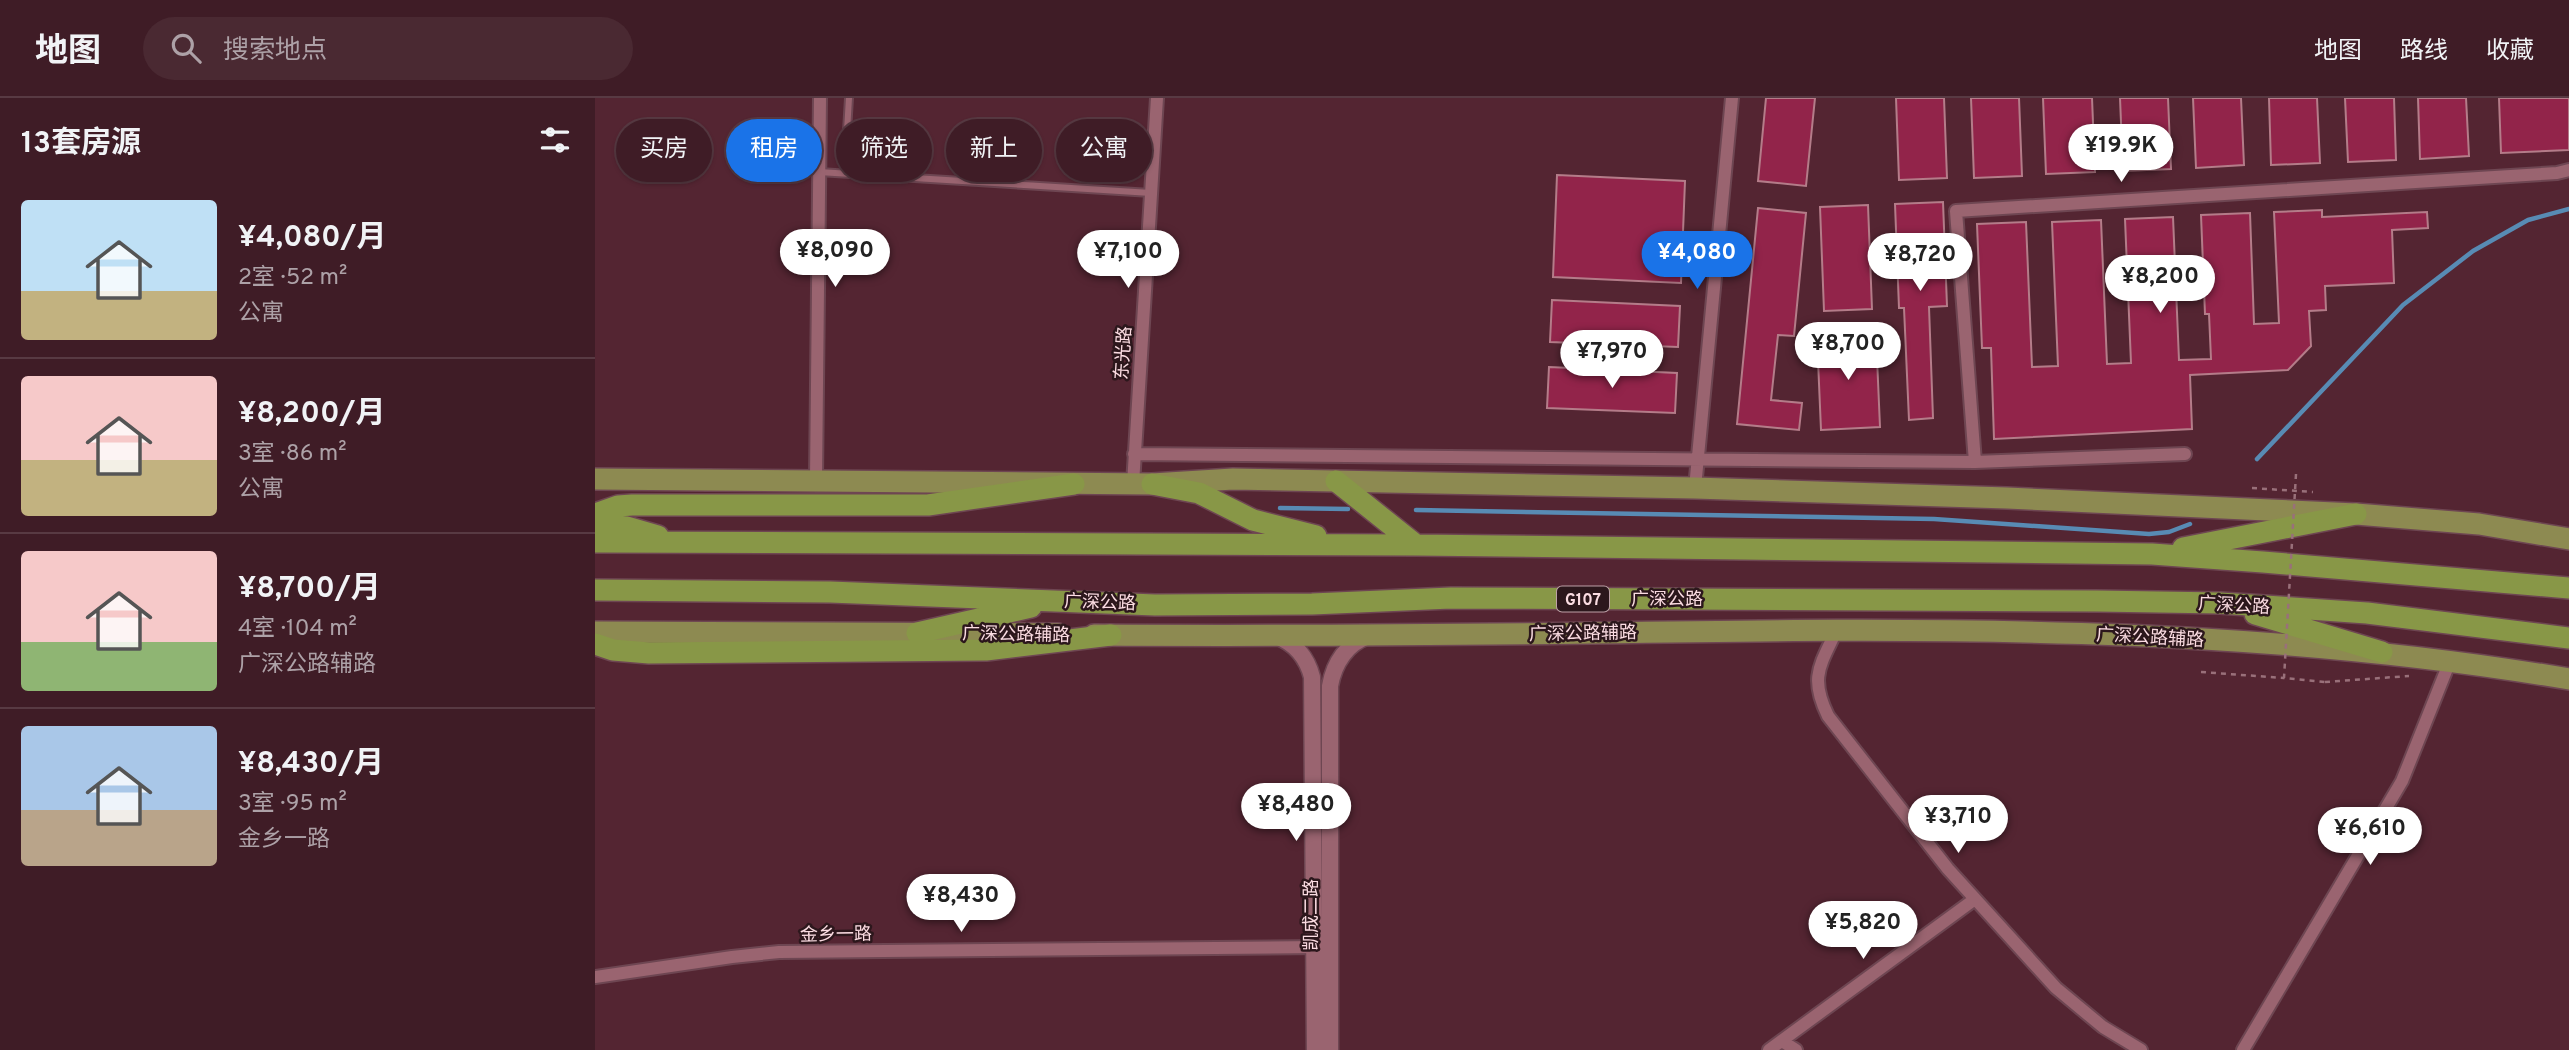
<!DOCTYPE html>
<html lang="zh">
<head>
<meta charset="utf-8">
<style>
  :root { --surface:#3f1c26; --page:#4a2932; --text:#f1f3f6; --muted:#ada1a7; --line:#583a43; --accent:#1a73e8 }
  body { margin:0; font-family:Overpass,"Noto Sans SC",sans-serif; background:var(--page); color:var(--text); height:100vh; display:flex; flex-direction:column; font-size:26px; white-space:nowrap }
  * { box-sizing:border-box; margin:0 }
  p { font-size:23px; color:var(--muted) }
  .icon { flex:none; width:38px; height:38px; fill:none; stroke:currentColor; stroke-width:2; stroke-linecap:round; stroke-linejoin:round }
  .map { position:relative; flex:1; overflow:hidden }
  .side { display:flex; flex-direction:column; background:var(--surface); width:595px }
  .side>* { flex:none }
  .top-card { position:absolute; left:21px; top:21px; width:665px; height:63px; display:flex; gap:14px }
  .price { position:absolute; translate:-50% -60px; padding:0 16px; border-radius:24px; background:#fff; color:#222; font-size:23px; line-height:46px; filter:drop-shadow(0 2px 4px #0008) }
  .price::after { content:''; position:absolute; left:50%; top:42px; width:21px; height:16px; margin-left:-10px; background:inherit; clip-path:polygon(0 0,100% 0,50% 100%) }
  .price.current { background:var(--accent); color:#fff }
  ul { padding:0; list-style:none }
  li { display:flex; align-items:center; gap:21px; height:175px; padding:0 21px }
  li+li { border-top:2px solid var(--line) }
  li span { display:grid; place-items:center; flex:none; width:196px; height:140px; border-radius:7px; color:#555 }
  li>.icon { margin-inline-start:auto }
  span .icon { width:84px; height:84px; fill:#fffc; stroke-width:1 }
  li b { font-size:30px }
  h2 { display:flex; justify-content:space-between; align-items:center; height:84px; padding:0 21px; font-size:30px }
  .tag { padding:0 24px; border-radius:32px; background:var(--surface); box-shadow:0 2px 5px #0004,0 0 0 2px var(--line); font-size:24px; line-height:63px }
  .tag.current { background:var(--accent); color:#fff }
  header { display:flex; align-items:center; gap:42px; box-sizing:border-box; height:98px; padding:0 35px; background:var(--surface); border-bottom:2px solid var(--line) }
  header strong { font-size:33px }
  nav { display:flex; gap:38px; margin-inline-start:auto; font-size:24px }
  .search { width:490px; height:63px; background:var(--page); display:flex; align-items:center; gap:18px; box-sizing:border-box; padding:0 24px; border-radius:38px; color:var(--muted); font-size:26px }
  main { display:flex; flex:1; min-height:0 }
  .map>svg:first-child { display:block }
</style>
</head>
<body>
<header>
<strong>地图</strong>
<div class="search"><svg class="icon" aria-label="search" viewBox="0 0 24 24"><circle cx="10" cy="10" r="6"/><path d="M15 15l6 6"/></svg>搜索地点</div>
<nav><a>地图</a><a>路线</a><a>收藏</a></nav>
</header>
<main>
<section class="side">
<h2>13套房源<svg class="icon" aria-label="filters" viewBox="0 0 24 24"><path d="M4 7h16M4 17h16"/><circle cx="9" cy="7" r="2"/><circle cx="15" cy="17" r="2"/></svg></h2>
<ul>
<li><span style="background:linear-gradient(#bfe0f5 65%,#c2b280 0)"><svg class="icon" aria-label="home" viewBox="0 0 24 24"><path d="M3 11l9-7 9 7M6 9v11h12V9"/></svg></span><div><b>¥4,080/月</b><p>2室 · 52 m²</p><p>公寓</p></div></li>
<li><span style="background:linear-gradient(#f6c9c9 60%,#c2b280 0)"><svg class="icon" aria-label="home" viewBox="0 0 24 24"><path d="M3 11l9-7 9 7M6 9v11h12V9"/></svg></span><div><b>¥8,200/月</b><p>3室 · 86 m²</p><p>公寓</p></div></li>
<li><span style="background:linear-gradient(#f6c9c9 65%,#8fb573 0)"><svg class="icon" aria-label="home" viewBox="0 0 24 24"><path d="M3 11l9-7 9 7M6 9v11h12V9"/></svg></span><div><b>¥8,700/月</b><p>4室 · 104 m²</p><p>广深公路辅路</p></div></li>
<li><span style="background:linear-gradient(#a9c7e8 60%,#b9a48a 0)"><svg class="icon" aria-label="home" viewBox="0 0 24 24"><path d="M3 11l9-7 9 7M6 9v11h12V9"/></svg></span><div><b>¥8,430/月</b><p>3室 · 95 m²</p><p>金乡一路</p></div></li>
</ul>
</section>
<div class="map">
<svg width="1974" height="952" viewBox="0 0 1974 952">
  <rect width="100%" height="100%" fill="#542532"/>
  <g fill="none" stroke-linecap="round" stroke-linejoin="round">
    <!-- stream -->
    <path stroke="#588bb4" stroke-width="4.5" d="M1662,361L1808,207L1878,153L1933,122L1974,111
      M685,410L753,411
      M821,412L1339,421L1554,436L1574,434L1595,426"/>
  </g>
  <!-- building -->
  <path fill="#92244a" stroke="#b47c89" stroke-width="2" d="M1171,0H1220L1211,88L1163,83Z
    M1301,0H1349L1352,80L1304,82Z
    M1376,0H1424L1427,78L1379,80Z
    M1448,0H1497L1500,74L1451,76Z
    M1525,0H1573L1576,71L1528,73Z
    M1598,0H1646L1649,67L1601,70Z
    M1674,0H1722L1725,65L1676,67Z
    M1750,0H1799L1801,62L1753,64Z
    M1823,0H1871L1874,58L1825,61Z
    M1904,0H1974V52L1906,55Z
    M962,77L1090,83L1086,185L958,179Z
    M1348,104L1352,208L1334,209L1338,320L1314,322L1309,210H1304L1300,106Z
    M1273,107L1277,211L1229,213L1225,109Z
    M1163,110L1211,115L1199,238L1183,237L1176,302L1207,305L1204,332L1142,326Z
    M1727,112V119L1832,114L1833,130L1797,132L1799,185L1730,188L1731,212L1714,213L1716,248L1693,272L1595,277L1597,331L1399,341L1396,250H1387L1382,126L1431,124L1437,269L1463,268L1457,124L1506,122L1512,266L1536,265L1530,121L1578,119L1584,262L1616,261L1614,216H1610L1606,117L1655,115L1659,226L1684,225L1679,114Z
    M957,202L1085,208L1083,249L955,244Z
    M1281,237L1285,329L1226,332L1222,239Z
    M954,269L1082,275L1080,315L952,310Z"/>
  <g fill="none" stroke-linecap="round" stroke-linejoin="round">
    <!-- service casing -->
    <g stroke="#6e4652" stroke-width="10">
      <path id="service" d="M254,0L252,33L257,75
        M224,74L556,95"/>
    </g>
    <!-- minor casing -->
    <g stroke="#6e4652" stroke-width="16">
      <path id="minor" d="M539,356L1380,364L1590,356
        M1380,364L1361,113L1962,75L1974,72
        M221,382L225,0
        M538,386L562,0
        M1100,390L1137,0
        M1242,531C1225,568 1214,579 1233,618L1353,771L1461,890L1508,929L1546,952
        M0,879L137,859L184,854L725,849
        M1187,943L1201,952
        M1174,952L1380,801
        M1648,952L1807,683L1855,563"/>
    </g>
    <!-- tertiary casing -->
    <g stroke="#6e4652" stroke-width="19">
      <path id="tertiary" d="M681,538C700,545 712,560 717,579L720,952
        M735,952V588C739,565 752,545 774,538"/>
    </g>
    <!-- primary casing -->
    <g stroke="#6e4652" stroke-width="24">
      <path id="primary" d="M0,381L557,386L638,381L1100,390L1412,400L1761,416L1884,426L1974,441
        M0,534L463,536
        M499,537C665,538 831,537 997,535C1323,530 1651,526 1974,581"/>
    </g>
    <!-- trunk casing -->
    <g stroke="#6e4652" stroke-width="24">
      <path id="trunk" d="M741,383L821,447
        M557,386L604,395L658,422L721,438
        M0,416L23,408L37,407H333L479,386
        M0,427L32,429L63,438
        M0,444L821,447L1557,456L1668,464L1974,490
        M1588,450L1761,416
        M0,492L235,494L560,507L717,506L856,500L1502,503L1625,505L1772,515L1974,540
        M1660,516L1787,554
        M322,535L436,509
        M0,546L18,552L54,555L391,552L516,537"/>
    </g>
    <!-- path -->
    <path stroke="#99707a" stroke-width="2.5" stroke-dasharray="5 5" stroke-linecap="butt" d="M1657,390L1718,394
      M1606,574L1689,580
      M1730,584L1814,578"/>
    <!-- service -->
    <use href="#service" stroke="#9a6470" stroke-width="6"/>
    <!-- minor -->
    <use href="#minor" stroke="#9a6470" stroke-width="12"/>
    <!-- tertiary -->
    <use href="#tertiary" stroke="#9a6470" stroke-width="16"/>
    <!-- primary -->
    <use href="#primary" stroke="#8d8a51" stroke-width="21"/>
    <!-- trunk -->
    <use href="#trunk" stroke="#889747" stroke-width="21"/>
    <!-- path-bridge -->
    <path stroke="#99707a" stroke-width="2.5" stroke-dasharray="5 5" stroke-linecap="butt" d="M1701,376L1689,580L1730,584"/>
  </g>
  <g text-anchor="middle" stroke-width="5" stroke-linejoin="round" paint-order="stroke">
    <!-- shield labels -->
    <rect fill="#2c171c" stroke="#bda1a7" stroke-width="2" x="962" y="488.5" width="52" height="25" rx="5"/>
    <g font-size="16" font-weight="bold" fill="#fbdce2">
      <text x="988" y="507">G107</text>
    </g>
    <!-- street labels -->
    <g font-size="18" fill="#fbdce2" stroke="#2c171c">
      <text transform="translate(528 255) rotate(-86)" y="6">东光路</text>
      <text x="1072" y="507">广深公路</text>
      <text transform="translate(505 504) rotate(2)" y="6">广深公路</text>
      <text transform="translate(1639 507) rotate(3)" y="6">广深公路</text>
      <text transform="translate(988 535) rotate(-1)" y="6">广深公路辅路</text>
      <text transform="translate(421 536) rotate(1)" y="6">广深公路辅路</text>
      <text transform="translate(1555 539) rotate(3)" y="6">广深公路辅路</text>
      <text transform="translate(716 817) rotate(-90)" y="6">凯成二路</text>
      <text transform="translate(241 836) rotate(-1)" y="6">金乡一路</text>
    </g>
  </g>
</svg>
<b class="price" style="left:1526px;top:86px">¥19.9K</b>
<b class="price" style="left:240px;top:191px">¥8,090</b>
<b class="price" style="left:533px;top:192px">¥7,100</b>
<b class="price current" style="left:1102px;top:193px">¥4,080</b>
<b class="price" style="left:1325px;top:195px">¥8,720</b>
<b class="price" style="left:1565px;top:217px">¥8,200</b>
<b class="price" style="left:1253px;top:284px">¥8,700</b>
<b class="price" style="left:1017px;top:292px">¥7,970</b>
<b class="price" style="left:701px;top:745px">¥8,480</b>
<b class="price" style="left:1363px;top:757px">¥3,710</b>
<b class="price" style="left:1775px;top:769px">¥6,610</b>
<b class="price" style="left:366px;top:836px">¥8,430</b>
<b class="price" style="left:1268px;top:863px">¥5,820</b>
<div class="top-card">
<a class="tag">买房</a>
<a class="tag current">租房</a>
<a class="tag">筛选</a>
<a class="tag">新上</a>
<a class="tag">公寓</a>
</div>
</div>
</main>
</body>
</html>
